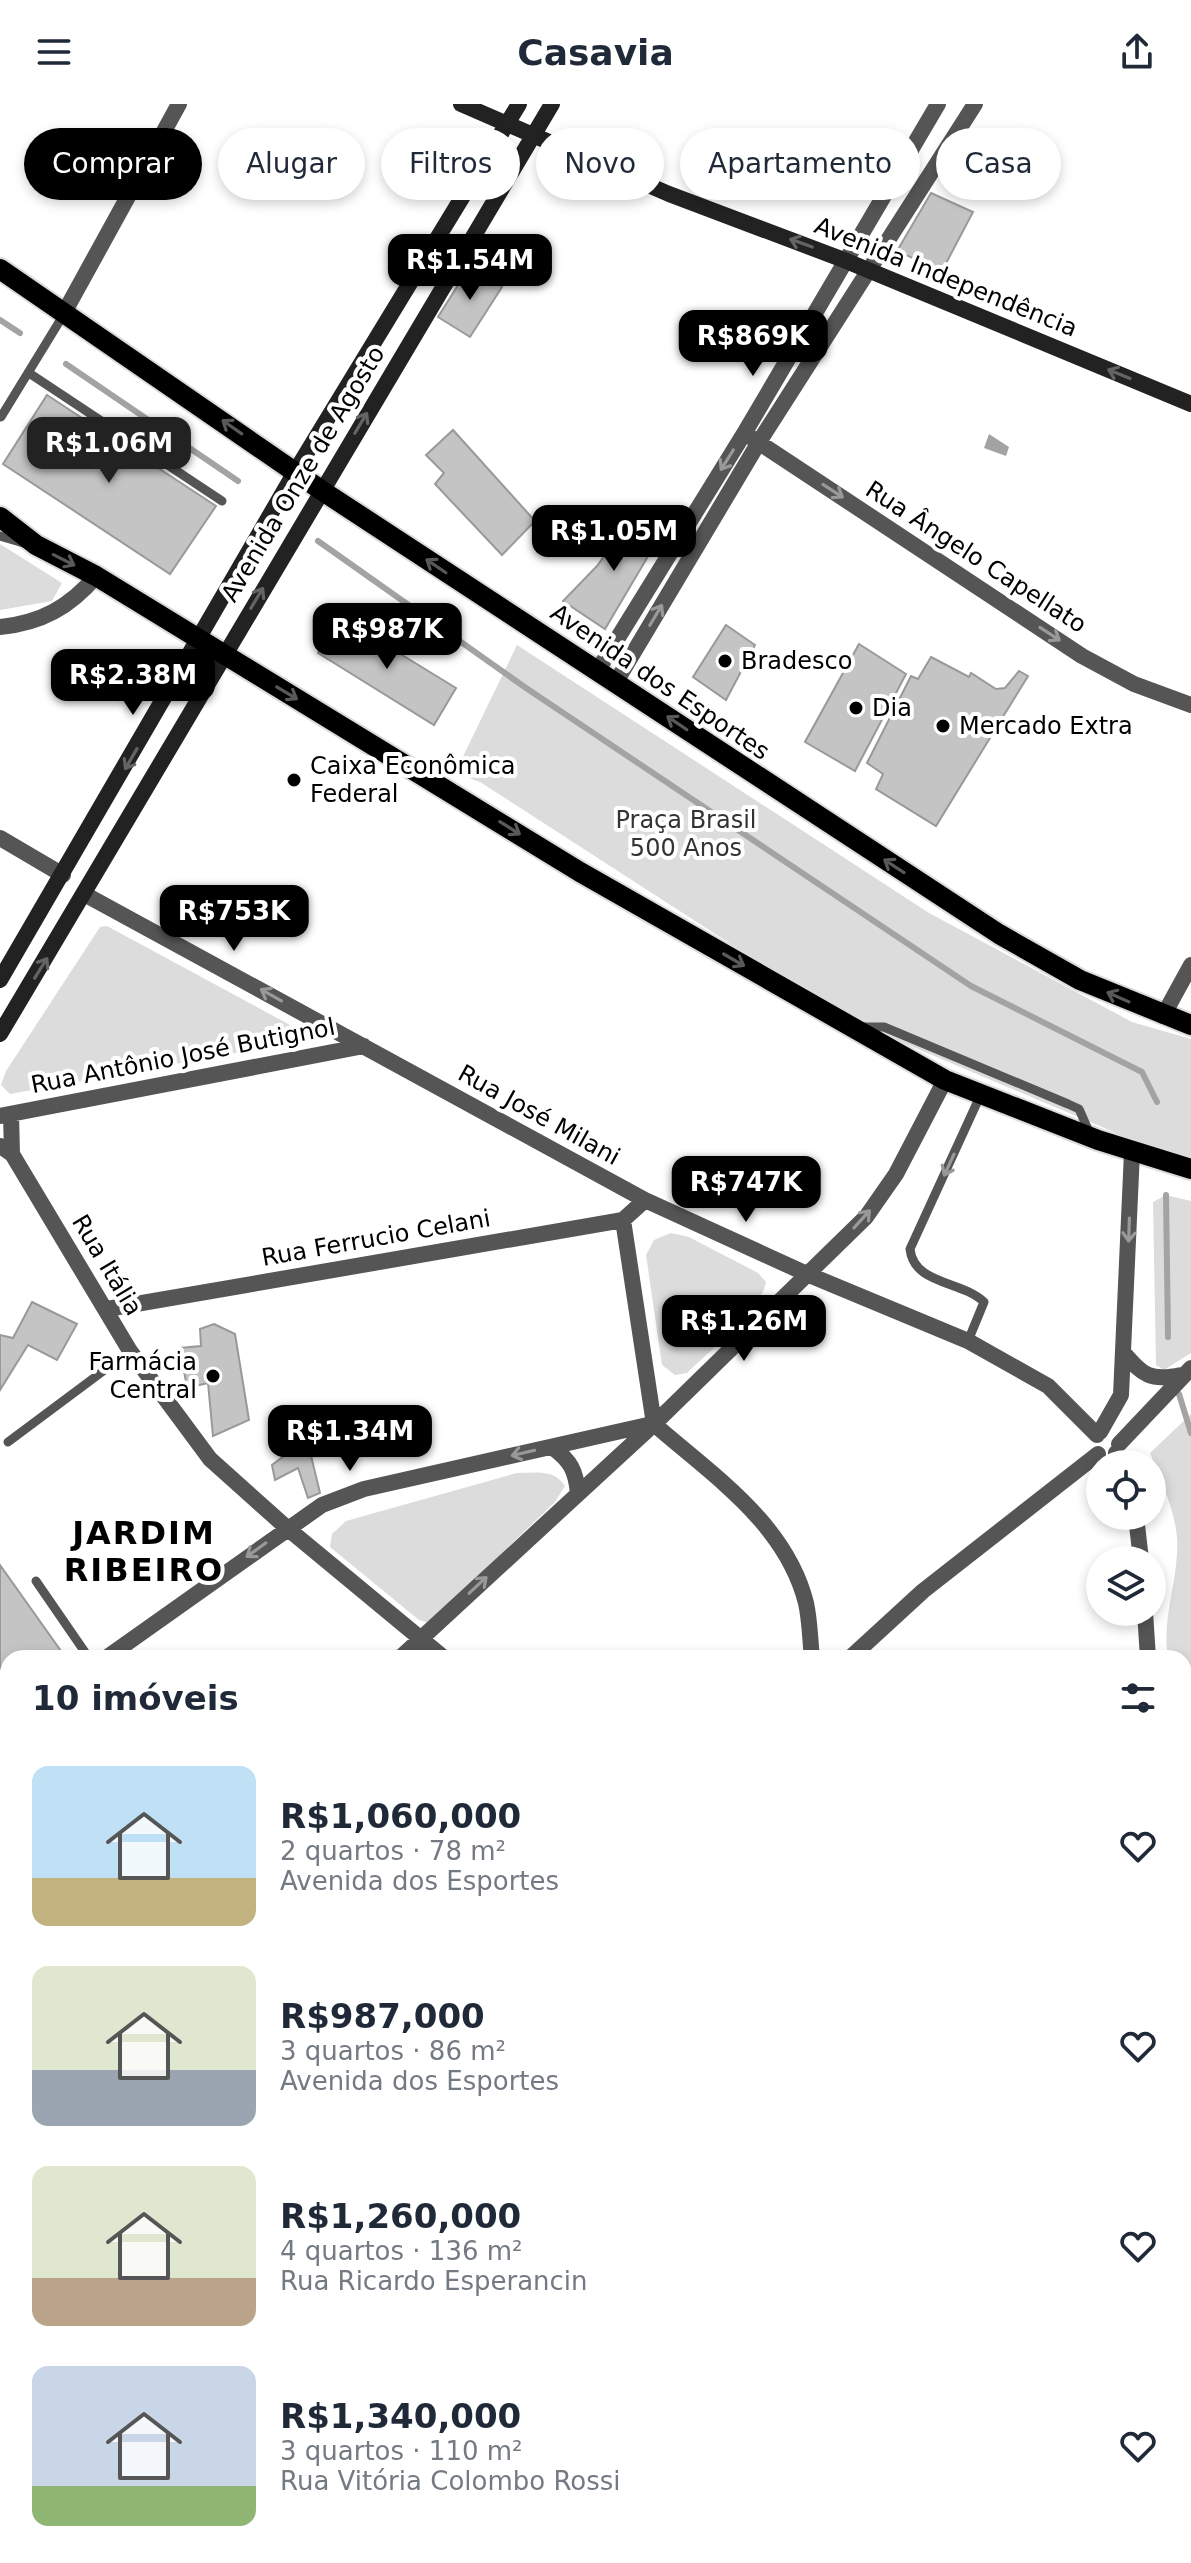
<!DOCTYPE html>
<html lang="pt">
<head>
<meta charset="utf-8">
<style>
  :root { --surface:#fff; --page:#f6f6f7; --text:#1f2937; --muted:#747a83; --accent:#000 }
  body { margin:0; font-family:"DejaVu Sans",sans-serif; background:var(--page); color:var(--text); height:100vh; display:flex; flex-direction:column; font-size:30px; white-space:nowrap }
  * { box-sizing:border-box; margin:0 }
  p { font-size:26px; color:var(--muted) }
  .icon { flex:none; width:44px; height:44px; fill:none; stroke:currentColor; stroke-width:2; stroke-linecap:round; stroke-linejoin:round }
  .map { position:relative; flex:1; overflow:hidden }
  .side { position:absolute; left:0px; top:1546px; width:1192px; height:914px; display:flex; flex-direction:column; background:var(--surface); border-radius:24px 24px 0 0; box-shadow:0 4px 12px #0003 }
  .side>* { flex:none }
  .hud { position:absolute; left:24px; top:24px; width:1144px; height:72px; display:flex; gap:16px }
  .fabs { position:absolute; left:1086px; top:1346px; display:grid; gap:16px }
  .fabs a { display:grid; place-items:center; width:80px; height:80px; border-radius:50%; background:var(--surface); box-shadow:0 4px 12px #0003; font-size:40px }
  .price { position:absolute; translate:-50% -68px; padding:0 18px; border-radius:16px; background:var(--accent); color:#fff; font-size:26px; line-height:52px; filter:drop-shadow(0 2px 4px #0008) }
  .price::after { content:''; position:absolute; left:50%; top:48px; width:24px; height:18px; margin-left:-12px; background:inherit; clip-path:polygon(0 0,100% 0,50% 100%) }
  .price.selected { background:#222; color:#fff }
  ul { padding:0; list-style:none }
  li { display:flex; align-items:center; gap:24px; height:200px; padding:0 32px }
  li span { display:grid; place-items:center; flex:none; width:224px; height:160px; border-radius:16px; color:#555 }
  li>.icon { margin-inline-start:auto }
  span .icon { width:96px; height:96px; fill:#fffc; stroke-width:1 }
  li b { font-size:34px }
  h2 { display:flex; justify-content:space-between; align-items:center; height:96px; padding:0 32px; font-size:34px }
  .tag { padding:0 28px; border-radius:36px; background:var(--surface); box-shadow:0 4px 12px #0003; font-size:28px; line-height:72px }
  .tag.selected { background:var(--accent); color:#fff }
  header { display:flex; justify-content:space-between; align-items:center; height:104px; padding:0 32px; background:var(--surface); font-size:36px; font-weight:700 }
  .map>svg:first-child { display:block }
</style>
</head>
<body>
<header><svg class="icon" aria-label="menu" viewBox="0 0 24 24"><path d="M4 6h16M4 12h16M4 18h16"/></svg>Casavia<svg class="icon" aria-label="share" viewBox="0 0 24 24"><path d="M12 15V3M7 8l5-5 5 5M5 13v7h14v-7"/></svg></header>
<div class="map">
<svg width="1191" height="2459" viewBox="0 0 1191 2459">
  <rect width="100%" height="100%" fill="#fff"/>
  <!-- green -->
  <path fill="#dcdcdc" d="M0,440L62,479L52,497L0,506Z
    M517,541L929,809L1132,918L1191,935V1054L1135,1037L847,915L480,678L455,669Z
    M107,822L290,921L288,935L269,943L10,990L1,981L6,967L100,823Z
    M1166,1091L1191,1097V1249L1164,1266L1156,1261L1153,1098Z
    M671,1129L689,1133L758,1169L766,1178C761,1207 709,1247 687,1269L675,1271L662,1261L646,1151L654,1136Z
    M1191,1310V1622L1184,1610V1554H1168C1162,1517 1175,1486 1177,1450C1180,1414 1162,1381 1150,1349Z
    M517,1369C536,1369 554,1365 565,1382L555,1398L429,1519L419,1516L330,1443L332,1430L346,1417Z
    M1184,2140L1191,2144V2365L1184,2367Z"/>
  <!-- water -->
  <path fill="#a3a3a3" d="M989,330L1009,343L1006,352L984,344Z"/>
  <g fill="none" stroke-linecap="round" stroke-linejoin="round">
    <!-- stream -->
    <path stroke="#a3a3a3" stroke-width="6" d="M0,216L20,229
      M66,260L238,377
      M318,437L526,584L971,882L1142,968L1157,998
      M1166,1091L1168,1233
      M1179,1290L1191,1329"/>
  </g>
  <!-- building -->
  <path fill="#c4c4c4" stroke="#999" stroke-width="2" d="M931,89L973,108L942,167L897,147Z
    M470,162L502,183L470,233L438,213Z
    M47,291L216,402L170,470L3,360Z
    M453,326L535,417L502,451L435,380L444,369L426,351Z
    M635,409L650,414L645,421L660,432L605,525L563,497L597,462Z
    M340,513L456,584L434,621L318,549Z
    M726,521L755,541L726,596L693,573Z
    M859,540L906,570L855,667L805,638Z
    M931,553L969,573L971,569L996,585L1005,584L1019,567L1028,572L936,722L876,685L883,670L867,659L911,572L918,575Z
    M32,1198L77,1220L57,1256L28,1241L0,1286V1231L13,1234Z
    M214,1220L235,1230L249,1316L213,1332L208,1279L187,1284L180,1244L201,1242L200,1225Z
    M307,1335L320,1389L308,1394L298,1364L275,1376L272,1361Z
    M0,1461L61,1547L50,1554H8V1574L0,1563Z"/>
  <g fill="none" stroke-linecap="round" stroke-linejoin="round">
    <!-- primary casing -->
    <g stroke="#dbdbdb" stroke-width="24">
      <path id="primary" d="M0,165L321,386L999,830L1080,876L1191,921
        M0,413L36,441L96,472L580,768L945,976L1098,1036L1191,1065"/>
    </g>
    <!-- service -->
    <path stroke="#555" stroke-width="9" d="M29,269L222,397
      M1,313L64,210
      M0,432L27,440
      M862,923H884L1068,1000L1079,1005L1090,1030
      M968,1237L984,1198C961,1176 914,1181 910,1145L981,990
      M8,1338L130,1247
      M36,1477L89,1554
      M0,1689L8,1683
      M0,1734L8,1742
      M1184,2379L1191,2376
      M917,2459L942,2452"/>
    <!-- minor -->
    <path stroke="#555" stroke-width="16" d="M64,209L179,0
      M752,334L1082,552L1134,580L1191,601
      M0,523C41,519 70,503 96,472
      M598,566L745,328L938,0
      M616,578L759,338L975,0
      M0,734L63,771
      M86,791L645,1096L807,1170L968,1237L1048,1282L1097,1331
      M1163,912L1191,861
      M11,1010L12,1050
      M0,1012L364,942
      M0,1042L12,1050L130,1247L210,1355L287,1424L444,1554
      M623,1116L654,1320C712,1371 786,1419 806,1499C810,1517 810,1536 812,1554
      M107,1205L623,1116L645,1096
      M1124,1249C1143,1272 1151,1277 1181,1271
      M1100,1328L1121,1291L1132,1048
      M1119,1340L1191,1264
      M552,1343C571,1357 576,1367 578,1390
      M1116,1349L1120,1360
      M1136,1412L1141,1456
      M1145,1508L1148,1554
      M106,1554L322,1401L364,1385L652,1320
      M400,1554L654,1320L866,1113L896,1070L945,976
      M850,1554L923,1487L1098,1350
      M0,1630L8,1624
      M1184,1646L1191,1658
      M0,1775L8,1782
      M1184,1898L1191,1917
      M0,1902L8,1895
      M1184,2064L1191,2056
      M0,2180L8,2173
      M0,2423L8,2418
      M166,2452L167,2459
      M285,2459L297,2452
      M662,2459L676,2452"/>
    <!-- secondary -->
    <path stroke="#222" stroke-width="16" d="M461,0L669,90L844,156L1191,300
      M0,876L295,368L519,0
      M0,930L552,0"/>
    <!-- primary -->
    <use href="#primary" stroke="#000" stroke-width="20"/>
  </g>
  <!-- one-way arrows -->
  <defs><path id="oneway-shaft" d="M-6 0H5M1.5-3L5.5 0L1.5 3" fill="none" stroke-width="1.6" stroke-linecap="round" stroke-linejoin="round" transform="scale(2)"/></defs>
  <g stroke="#646464">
    <use href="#oneway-shaft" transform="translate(801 139) rotate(-160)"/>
    <use href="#oneway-shaft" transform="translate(1119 270) rotate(-158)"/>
    <use href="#oneway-shaft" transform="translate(361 319) rotate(-59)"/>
    <use href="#oneway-shaft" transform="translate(257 494) rotate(-59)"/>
    <use href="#oneway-shaft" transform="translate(131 655) rotate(120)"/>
    <use href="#oneway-shaft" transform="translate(41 864) rotate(-58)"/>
  </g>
  <g stroke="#595959">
    <use href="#oneway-shaft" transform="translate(232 323) rotate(-145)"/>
    <use href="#oneway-shaft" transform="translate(64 456) rotate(27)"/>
    <use href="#oneway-shaft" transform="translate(436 462) rotate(-146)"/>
    <use href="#oneway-shaft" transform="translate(287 589) rotate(31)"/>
    <use href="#oneway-shaft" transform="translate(677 619) rotate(-146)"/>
    <use href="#oneway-shaft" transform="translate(510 724) rotate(32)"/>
    <use href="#oneway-shaft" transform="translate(894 762) rotate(-147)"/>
    <use href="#oneway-shaft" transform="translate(734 856) rotate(30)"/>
    <use href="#oneway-shaft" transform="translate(1118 893) rotate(-156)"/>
  </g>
  <g stroke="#999">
    <use href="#oneway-shaft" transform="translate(727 356) rotate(122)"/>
    <use href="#oneway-shaft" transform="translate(833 387) rotate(33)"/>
    <use href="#oneway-shaft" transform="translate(656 511) rotate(-59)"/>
    <use href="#oneway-shaft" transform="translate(1050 530) rotate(33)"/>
    <use href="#oneway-shaft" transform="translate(271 891) rotate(-151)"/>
    <use href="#oneway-shaft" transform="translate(949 1061) rotate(115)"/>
    <use href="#oneway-shaft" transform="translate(862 1115) rotate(-48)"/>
    <use href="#oneway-shaft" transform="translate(1129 1126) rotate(92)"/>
    <use href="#oneway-shaft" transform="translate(523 1349) rotate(167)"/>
    <use href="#oneway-shaft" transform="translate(256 1446) rotate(144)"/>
    <use href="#oneway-shaft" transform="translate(478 1481) rotate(-43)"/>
  </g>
  <!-- markers -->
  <g fill="#000" stroke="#fff" stroke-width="3">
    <circle cx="725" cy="557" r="8"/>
    <circle cx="856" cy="604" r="8"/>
    <circle cx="943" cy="622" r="8"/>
    <circle cx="294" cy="676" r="8"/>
    <circle cx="213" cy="1272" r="8"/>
  </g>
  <g text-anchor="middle" stroke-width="8" stroke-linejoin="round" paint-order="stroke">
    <!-- street labels -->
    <g font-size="24" fill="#000" stroke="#fff">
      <text transform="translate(946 173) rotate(22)" y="8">Avenida Independência</text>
      <text transform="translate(303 370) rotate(-59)" y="8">Avenida Onze de Agosto</text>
      <text transform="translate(976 453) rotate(33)" y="8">Rua Ângelo Capellato</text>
      <text transform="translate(660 578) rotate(34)" y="8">Avenida dos Esportes</text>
      <text transform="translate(183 952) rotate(-11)" y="8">Rua Antônio José Butignol</text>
      <text transform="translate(539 1011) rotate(29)" y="8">Rua José Milani</text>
      <text transform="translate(376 1134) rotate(-10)" y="8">Rua Ferrucio Celani</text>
      <text transform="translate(107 1161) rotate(59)" y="8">Rua Itália</text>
    </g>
    <!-- poi labels -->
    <g font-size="24" fill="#000" stroke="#fff" text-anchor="start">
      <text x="741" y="565">Bradesco</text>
      <text x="872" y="612">Dia</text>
      <text x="959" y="630">Mercado Extra</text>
      <text x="310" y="670">Caixa Econômica<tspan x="310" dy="28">Federal</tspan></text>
      <text x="197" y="1266" text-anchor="end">Farmácia<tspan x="197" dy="28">Central</tspan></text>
    </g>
    <!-- park labels -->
    <g font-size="24" fill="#333" stroke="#fff">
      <text x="686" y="724">Praça Brasil<tspan x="686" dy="28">500 Anos</tspan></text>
    </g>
    <!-- district labels -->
    <g font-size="32" font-weight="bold" letter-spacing="2" fill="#000" stroke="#fff">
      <text x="144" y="1440">JARDIM<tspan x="144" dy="37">RIBEIRO</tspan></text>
    </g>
  </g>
</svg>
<div class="fabs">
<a><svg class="icon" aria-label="locate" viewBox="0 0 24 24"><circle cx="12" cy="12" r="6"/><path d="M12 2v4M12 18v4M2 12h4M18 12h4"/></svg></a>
<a><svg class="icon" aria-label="layers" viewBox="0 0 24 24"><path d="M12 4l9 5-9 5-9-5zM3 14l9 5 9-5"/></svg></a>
</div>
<b class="price" style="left:470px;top:198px">R$1.54M</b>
<b class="price" style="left:753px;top:274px">R$869K</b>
<b class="price selected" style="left:109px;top:381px">R$1.06M</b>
<b class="price" style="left:614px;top:469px">R$1.05M</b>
<b class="price" style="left:387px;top:567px">R$987K</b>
<b class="price" style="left:133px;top:613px">R$2.38M</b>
<b class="price" style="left:234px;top:849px">R$753K</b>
<b class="price" style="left:746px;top:1120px">R$747K</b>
<b class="price" style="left:744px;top:1259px">R$1.26M</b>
<b class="price" style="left:350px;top:1369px">R$1.34M</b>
<div class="hud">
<a class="tag selected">Comprar</a>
<a class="tag">Alugar</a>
<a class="tag">Filtros</a>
<a class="tag">Novo</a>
<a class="tag">Apartamento</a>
<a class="tag">Casa</a>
</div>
<section class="side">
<h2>10 imóveis<svg class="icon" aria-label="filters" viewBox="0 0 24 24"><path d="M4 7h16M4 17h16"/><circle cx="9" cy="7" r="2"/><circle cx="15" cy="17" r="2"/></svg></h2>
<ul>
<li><span style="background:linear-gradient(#bfe0f5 70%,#c2b280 0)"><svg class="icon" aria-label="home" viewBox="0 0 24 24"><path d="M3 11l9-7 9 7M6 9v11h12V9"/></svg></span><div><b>R$1,060,000</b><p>2 quartos · 78 m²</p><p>Avenida dos Esportes</p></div><svg class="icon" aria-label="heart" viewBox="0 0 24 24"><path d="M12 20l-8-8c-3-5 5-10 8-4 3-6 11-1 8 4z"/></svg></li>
<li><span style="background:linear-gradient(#dfe7d0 65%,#9aa5b1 0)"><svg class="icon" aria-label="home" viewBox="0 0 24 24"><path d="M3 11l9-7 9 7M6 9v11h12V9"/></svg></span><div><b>R$987,000</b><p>3 quartos · 86 m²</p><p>Avenida dos Esportes</p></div><svg class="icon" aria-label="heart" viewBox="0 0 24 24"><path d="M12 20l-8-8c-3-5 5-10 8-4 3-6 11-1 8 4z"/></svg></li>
<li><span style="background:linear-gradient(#dfe7d0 70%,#b9a48a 0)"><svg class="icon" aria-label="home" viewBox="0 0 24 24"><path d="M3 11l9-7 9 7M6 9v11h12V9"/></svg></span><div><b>R$1,260,000</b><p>4 quartos · 136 m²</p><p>Rua Ricardo Esperancin</p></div><svg class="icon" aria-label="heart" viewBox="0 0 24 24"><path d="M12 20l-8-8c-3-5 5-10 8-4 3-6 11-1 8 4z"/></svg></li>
<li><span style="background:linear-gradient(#c9d6e8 75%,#8fb573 0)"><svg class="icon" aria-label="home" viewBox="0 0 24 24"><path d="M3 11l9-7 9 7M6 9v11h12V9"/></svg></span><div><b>R$1,340,000</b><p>3 quartos · 110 m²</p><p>Rua Vitória Colombo Rossi</p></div><svg class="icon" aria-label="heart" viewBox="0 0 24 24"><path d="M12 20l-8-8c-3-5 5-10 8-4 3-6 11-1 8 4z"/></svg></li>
</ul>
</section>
</div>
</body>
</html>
